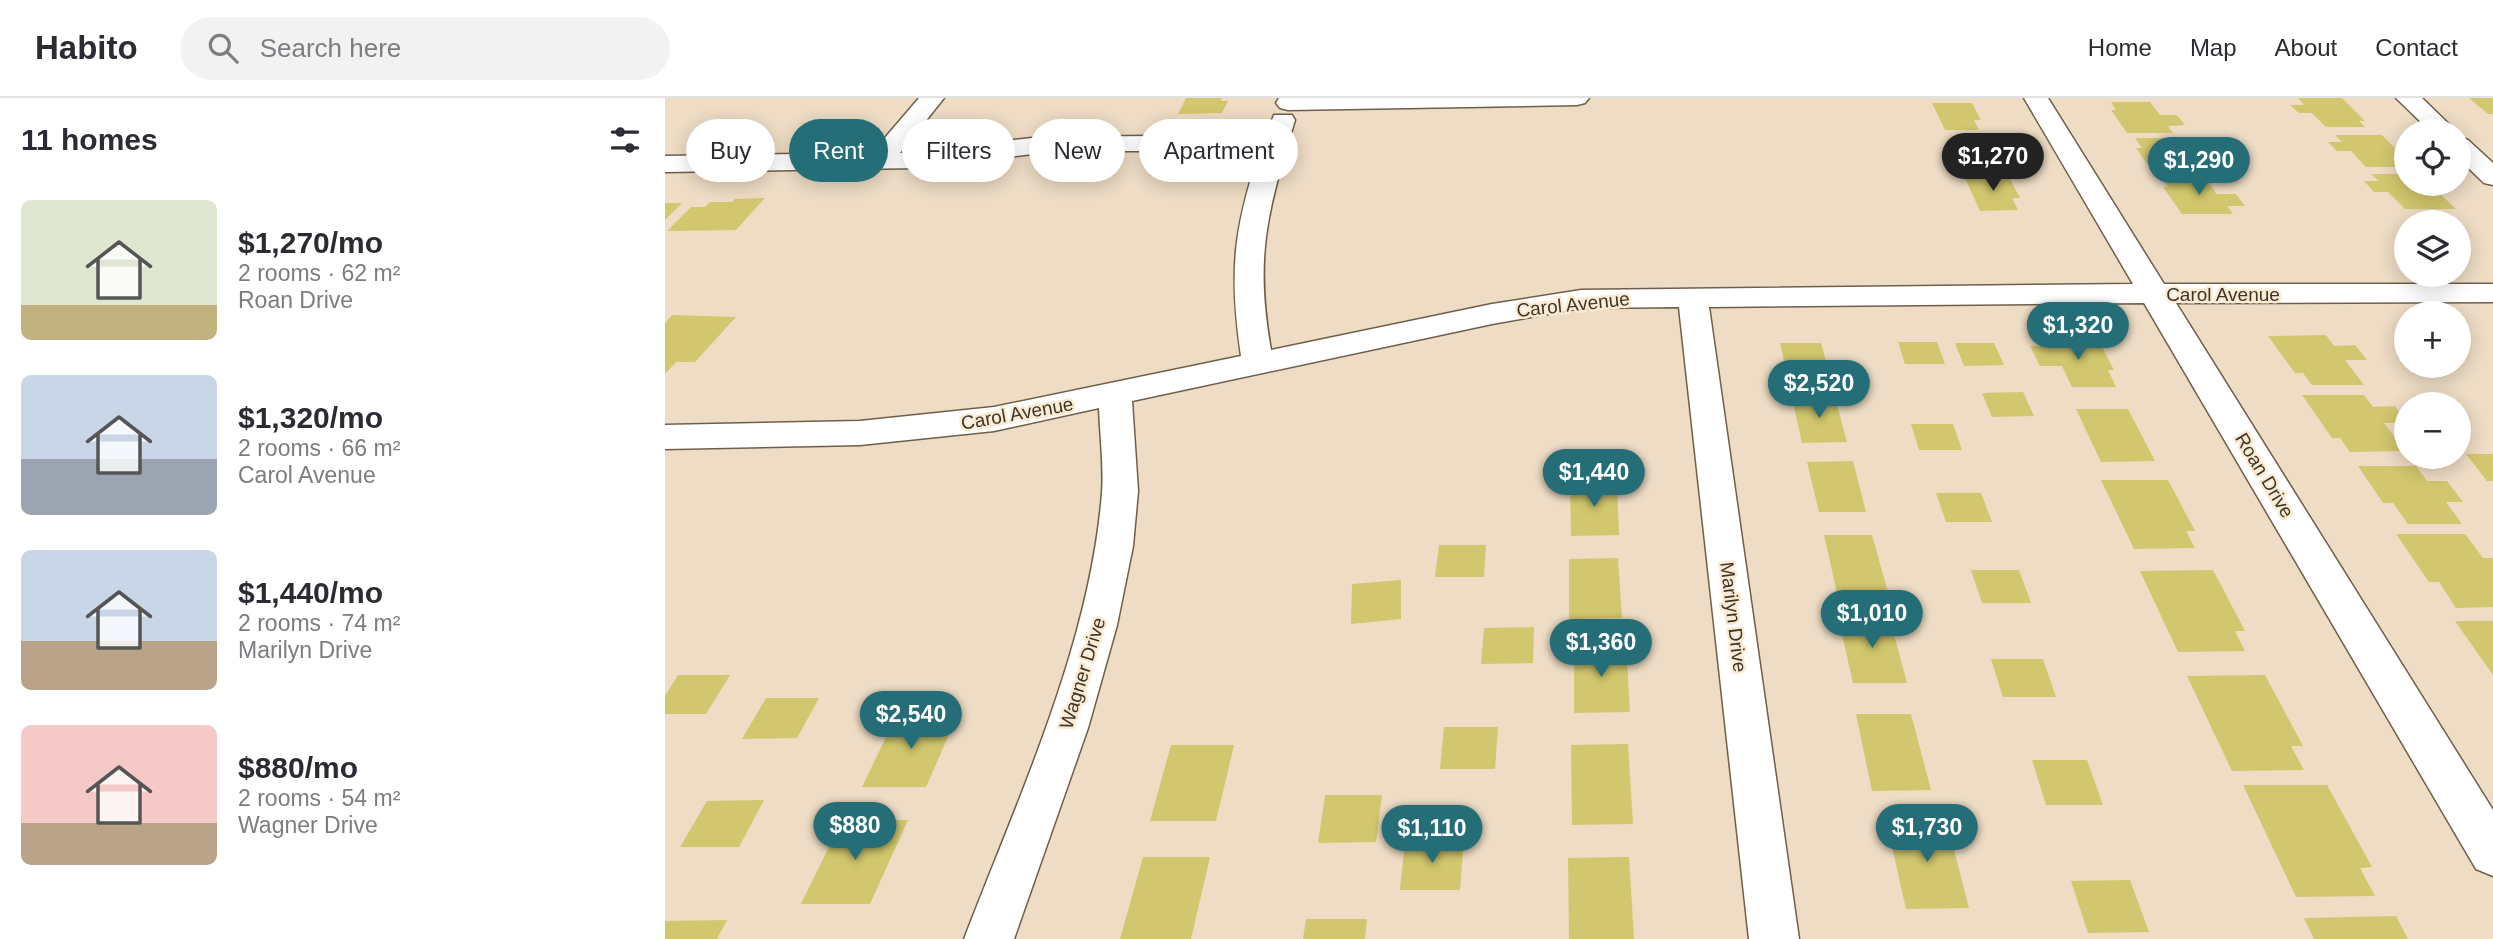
<!DOCTYPE html>
<html lang="en">
<head>
<meta charset="utf-8">
<style>
  :root { --surface:#fff; --page:#f2f2f3; --text:#2b2b33; --muted:#7c7c81; --line:#e1e1e2; --accent:#256e78 }
  body { margin:0; font-family:Arial,sans-serif; background:var(--page); color:var(--text); height:100vh; display:flex; flex-direction:column; font-size:26px; white-space:nowrap }
  * { box-sizing:border-box; margin:0 }
  p { font-size:23px; color:var(--muted) }
  .icon { flex:none; width:38px; height:38px; fill:none; stroke:currentColor; stroke-width:2; stroke-linecap:round; stroke-linejoin:round }
  .map { position:relative; flex:1; overflow:hidden }
  .side { display:flex; flex-direction:column; background:var(--surface); width:665px }
  .side>* { flex:none }
  .top-card { position:absolute; left:21px; top:21px; width:665px; height:63px; display:flex; gap:14px }
  .controls { position:absolute; left:1729px; top:21px; display:grid; gap:14px }
  .controls a { display:grid; place-items:center; width:77px; height:77px; border-radius:50%; background:var(--surface); box-shadow:0 4px 18px #0003; font-size:35px }
  .price { position:absolute; translate:-50% -60px; padding:0 16px; border-radius:24px; background:var(--accent); color:#fff; font-size:23px; line-height:46px; filter:drop-shadow(0 2px 4px #0008) }
  .price::after { content:''; position:absolute; left:50%; top:42px; width:21px; height:16px; margin-left:-10px; background:inherit; clip-path:polygon(0 0,100% 0,50% 100%) }
  .price.active { background:#222; color:#fff }
  ul { padding:0; list-style:none }
  li { display:flex; align-items:center; gap:21px; height:175px; padding:0 21px }
  li span { display:grid; place-items:center; flex:none; width:196px; height:140px; border-radius:10px; color:#555 }
  li>.icon { margin-inline-start:auto }
  span .icon { width:84px; height:84px; fill:#fffc; stroke-width:1 }
  li b { font-size:30px }
  h2 { display:flex; justify-content:space-between; align-items:center; height:84px; padding:0 21px; font-size:30px }
  .tag { padding:0 24px; border-radius:32px; background:var(--surface); box-shadow:0 4px 18px #0003; font-size:24px; line-height:63px }
  .tag.active { background:var(--accent); color:#fff }
  header { display:flex; align-items:center; gap:42px; box-sizing:border-box; height:98px; padding:0 35px; background:var(--surface); border-bottom:2px solid var(--line) }
  header strong { font-size:33px }
  nav { display:flex; gap:38px; margin-inline-start:auto; font-size:24px }
  .search { width:490px; height:63px; background:var(--page); display:flex; align-items:center; gap:18px; box-sizing:border-box; padding:0 24px; border-radius:38px; color:var(--muted); font-size:26px }
  main { display:flex; flex:1; min-height:0 }
  .map>svg:first-child { display:block }
</style>
</head>
<body>
<header>
<strong>Habito</strong>
<div class="search"><svg class="icon" aria-label="search" viewBox="0 0 24 24"><circle cx="10" cy="10" r="6"/><path d="M15 15l6 6"/></svg>Search here</div>
<nav><a>Home</a><a>Map</a><a>About</a><a>Contact</a></nav>
</header>
<main>
<section class="side">
<h2>11 homes<svg class="icon" aria-label="filters" viewBox="0 0 24 24"><path d="M4 7h16M4 17h16"/><circle cx="9" cy="7" r="2"/><circle cx="15" cy="17" r="2"/></svg></h2>
<ul>
<li><span style="background:linear-gradient(#dfe7d0 75%,#c2b280 0)"><svg class="icon" aria-label="home" viewBox="0 0 24 24"><path d="M3 11l9-7 9 7M6 9v11h12V9"/></svg></span><div><b>$1,270/mo</b><p>2 rooms · 62 m²</p><p>Roan Drive</p></div></li>
<li><span style="background:linear-gradient(#c9d6e8 60%,#9aa5b1 0)"><svg class="icon" aria-label="home" viewBox="0 0 24 24"><path d="M3 11l9-7 9 7M6 9v11h12V9"/></svg></span><div><b>$1,320/mo</b><p>2 rooms · 66 m²</p><p>Carol Avenue</p></div></li>
<li><span style="background:linear-gradient(#c9d6e8 65%,#b9a48a 0)"><svg class="icon" aria-label="home" viewBox="0 0 24 24"><path d="M3 11l9-7 9 7M6 9v11h12V9"/></svg></span><div><b>$1,440/mo</b><p>2 rooms · 74 m²</p><p>Marilyn Drive</p></div></li>
<li><span style="background:linear-gradient(#f6c9c9 70%,#b9a48a 0)"><svg class="icon" aria-label="home" viewBox="0 0 24 24"><path d="M3 11l9-7 9 7M6 9v11h12V9"/></svg></span><div><b>$880/mo</b><p>2 rooms · 54 m²</p><p>Wagner Drive</p></div></li>
</ul>
</section>
<div class="map">
<svg width="1828" height="841" viewBox="0 0 1828 841">
  <rect width="100%" height="100%" fill="#eedcc4"/>
  <!-- building -->
  <path fill="#d2c76e" d="M521,0H557L556,3H563L557,15L513,16Z
    M1633,0H1677L1700,23H1694L1700,29H1661L1647,15H1634L1625,7H1639Z
    M1804,0H1828V16H1823Z
    M1446,4H1485L1495,17H1512L1520,27L1503,28L1508,35H1462L1446,12H1451Z
    M1267,5H1307L1316,22H1309L1314,32H1280Z
    M1670,37H1717L1741,61L1736,62L1741,69H1701L1686,53H1672L1663,44H1677Z
    M1470,40H1506L1514,51H1532L1541,63H1524L1530,70H1485L1471,50H1477Z
    M1286,42H1328L1338,61H1330L1337,72H1300Z
    M1706,76H1741V86H1765L1791,111H1740L1723,94H1709L1699,83H1714Z
    M1344,79L1355,100H1347L1353,112L1315,113L1300,80Z
    M1497,80H1540L1552,96H1571L1580,108H1562L1568,116H1517L1498,89H1503Z
    M100,100L71,132L2,133L26,109H40L45,104H67L70,101Z
    M0,105H17L0,122Z
    M7,217L71,219L30,264H11L0,276V225Z
    M1661,237L1669,248L1690,247L1702,262H1680L1699,287H1647L1638,275H1630L1603,238Z
    M1434,243L1449,272H1443L1451,289H1407L1397,268H1375L1365,248H1387L1384,244Z
    M1233,244H1272L1280,266H1240Z
    M1115,245H1156L1167,285H1124Z
    M1290,245H1329L1339,267L1299,268Z
    M1358,294L1369,318L1327,319L1317,295Z
    M1637,297H1699L1708,309L1730,308L1741,325H1719L1740,353L1685,354L1675,340H1667Z
    M1170,299L1182,344L1137,345L1127,300Z
    M1411,311H1463L1490,363L1436,364Z
    M1246,326H1288L1297,352H1254Z
    M1801,356H1828V383H1822Z
    M1188,363L1201,414H1154L1142,364Z
    M1693,368H1751L1762,383H1782L1798,404H1781L1797,426H1743L1728,405H1718Z
    M1436,382H1503L1530,433H1521L1530,450L1469,451Z
    M905,385H952L954,437L906,438Z
    M1271,395H1316L1327,424H1281Z
    M1731,436H1800L1818,460H1828V509L1791,510L1774,484H1764Z
    M1159,437H1207L1223,494L1172,495Z
    M774,447H821L819,479H770Z
    M953,460L957,520L904,521V461Z
    M1306,472H1354L1366,505H1317Z
    M1548,472L1580,533H1570L1580,553L1513,554L1475,473Z
    M736,482V521L686,526L687,486Z
    M1224,518L1242,585H1188L1173,519Z
    M1790,523H1828V577Z
    M869,529L868,565L816,566L819,530Z
    M961,546L965,614L909,615V547Z
    M1326,561H1378L1391,599H1338Z
    M13,577H65L41,616H0V598Z
    M1600,577L1638,648H1626L1639,672L1567,673L1522,578Z
    M101,600H154L132,640L77,641Z
    M232,616H293L261,689H197Z
    M1191,616H1246L1266,692L1207,693Z
    M779,629H833L830,671H775Z
    M963,646L968,726L907,727L906,647Z
    M506,647H569L551,723H485Z
    M1367,662H1422L1438,707H1381Z
    M1578,687H1662L1707,769L1695,770L1710,798L1631,799Z
    M660,697H717L711,744L653,745Z
    M99,702L74,749H15L42,703Z
    M1281,721L1304,810L1241,811L1221,722Z
    M177,722H243L205,806H136Z
    M740,742H799L795,792H735Z
    M478,759H545L526,841H455Z
    M964,759L969,841H904L903,760Z
    M1465,782L1484,834L1423,835L1406,783Z
    M1731,818L1743,841H1649L1639,820Z
    M641,821H702L700,841H638Z
    M62,822L52,841H0V823Z"/>
  <g fill="none" stroke-linecap="round" stroke-linejoin="round">
    <!-- minor casing -->
    <g stroke="#6f5f4a" stroke-width="3">
      <path id="minor" d="M254,0H279L235,55L376,39L601,37L609,17H627L630,22C603,113 589,156 606,252L827,206L916,192L1468,186L1359,0H1383L1499,186H1828V204L1511,205L1828,712V778L1811,771L1479,205L1044,209L1134,841H1084L1014,209L916,210L827,226L467,303L473,393L468,448L452,527L423,630L349,841H299C353,700 425,547 437,395C439,368 435,338 434,310L329,333L195,347L0,351V327L195,323L329,309L576,258C564,176 568,131 595,53H426L376,55L252,70L0,74V58L207,55Z
        M614,0H924L920,5L912,7L623,12L615,10L611,5Z
        M1731,0H1757L1791,33H1765Z
        M1794,39L1803,42L1828,65V87L1819,85L1794,61Z"/>
    </g>
    <!-- minor -->
    <use href="#minor" fill="#fff" fill-rule="evenodd"/>
  </g>
  <g text-anchor="middle" stroke-width="5" stroke-linejoin="round" paint-order="stroke">
    <!-- street labels -->
    <g font-size="19" fill="#3d362c" stroke="#fcead1">
      <text x="1558" y="203">Carol Avenue</text>
      <text transform="translate(908 206) rotate(-6)" y="7">Carol Avenue</text>
      <text transform="translate(352 315) rotate(-10)" y="7">Carol Avenue</text>
      <text transform="translate(1600 377) rotate(59)" y="7">Roan Drive</text>
      <text transform="translate(1069 519) rotate(83)" y="7">Marilyn Drive</text>
      <text transform="translate(417 575) rotate(-73)" y="7">Wagner Drive</text>
    </g>
  </g>
</svg>
<div class="controls">
<a><svg class="icon" aria-label="locate" viewBox="0 0 24 24"><circle cx="12" cy="12" r="6"/><path d="M12 2v4M12 18v4M2 12h4M18 12h4"/></svg></a>
<a><svg class="icon" aria-label="layers" viewBox="0 0 24 24"><path d="M12 4l9 5-9 5-9-5zM3 14l9 5 9-5"/></svg></a>
<a>+</a>
<a>−</a>
</div>
<b class="price active" style="left:1328px;top:95px">$1,270</b>
<b class="price" style="left:1534px;top:99px">$1,290</b>
<b class="price" style="left:1413px;top:264px">$1,320</b>
<b class="price" style="left:1154px;top:322px">$2,520</b>
<b class="price" style="left:929px;top:411px">$1,440</b>
<b class="price" style="left:1207px;top:552px">$1,010</b>
<b class="price" style="left:936px;top:581px">$1,360</b>
<b class="price" style="left:246px;top:653px">$2,540</b>
<b class="price" style="left:190px;top:764px">$880</b>
<b class="price" style="left:1262px;top:766px">$1,730</b>
<b class="price" style="left:767px;top:767px">$1,110</b>
<div class="top-card">
<a class="tag">Buy</a>
<a class="tag active">Rent</a>
<a class="tag">Filters</a>
<a class="tag">New</a>
<a class="tag">Apartment</a>
</div>
</div>
</main>
</body>
</html>
